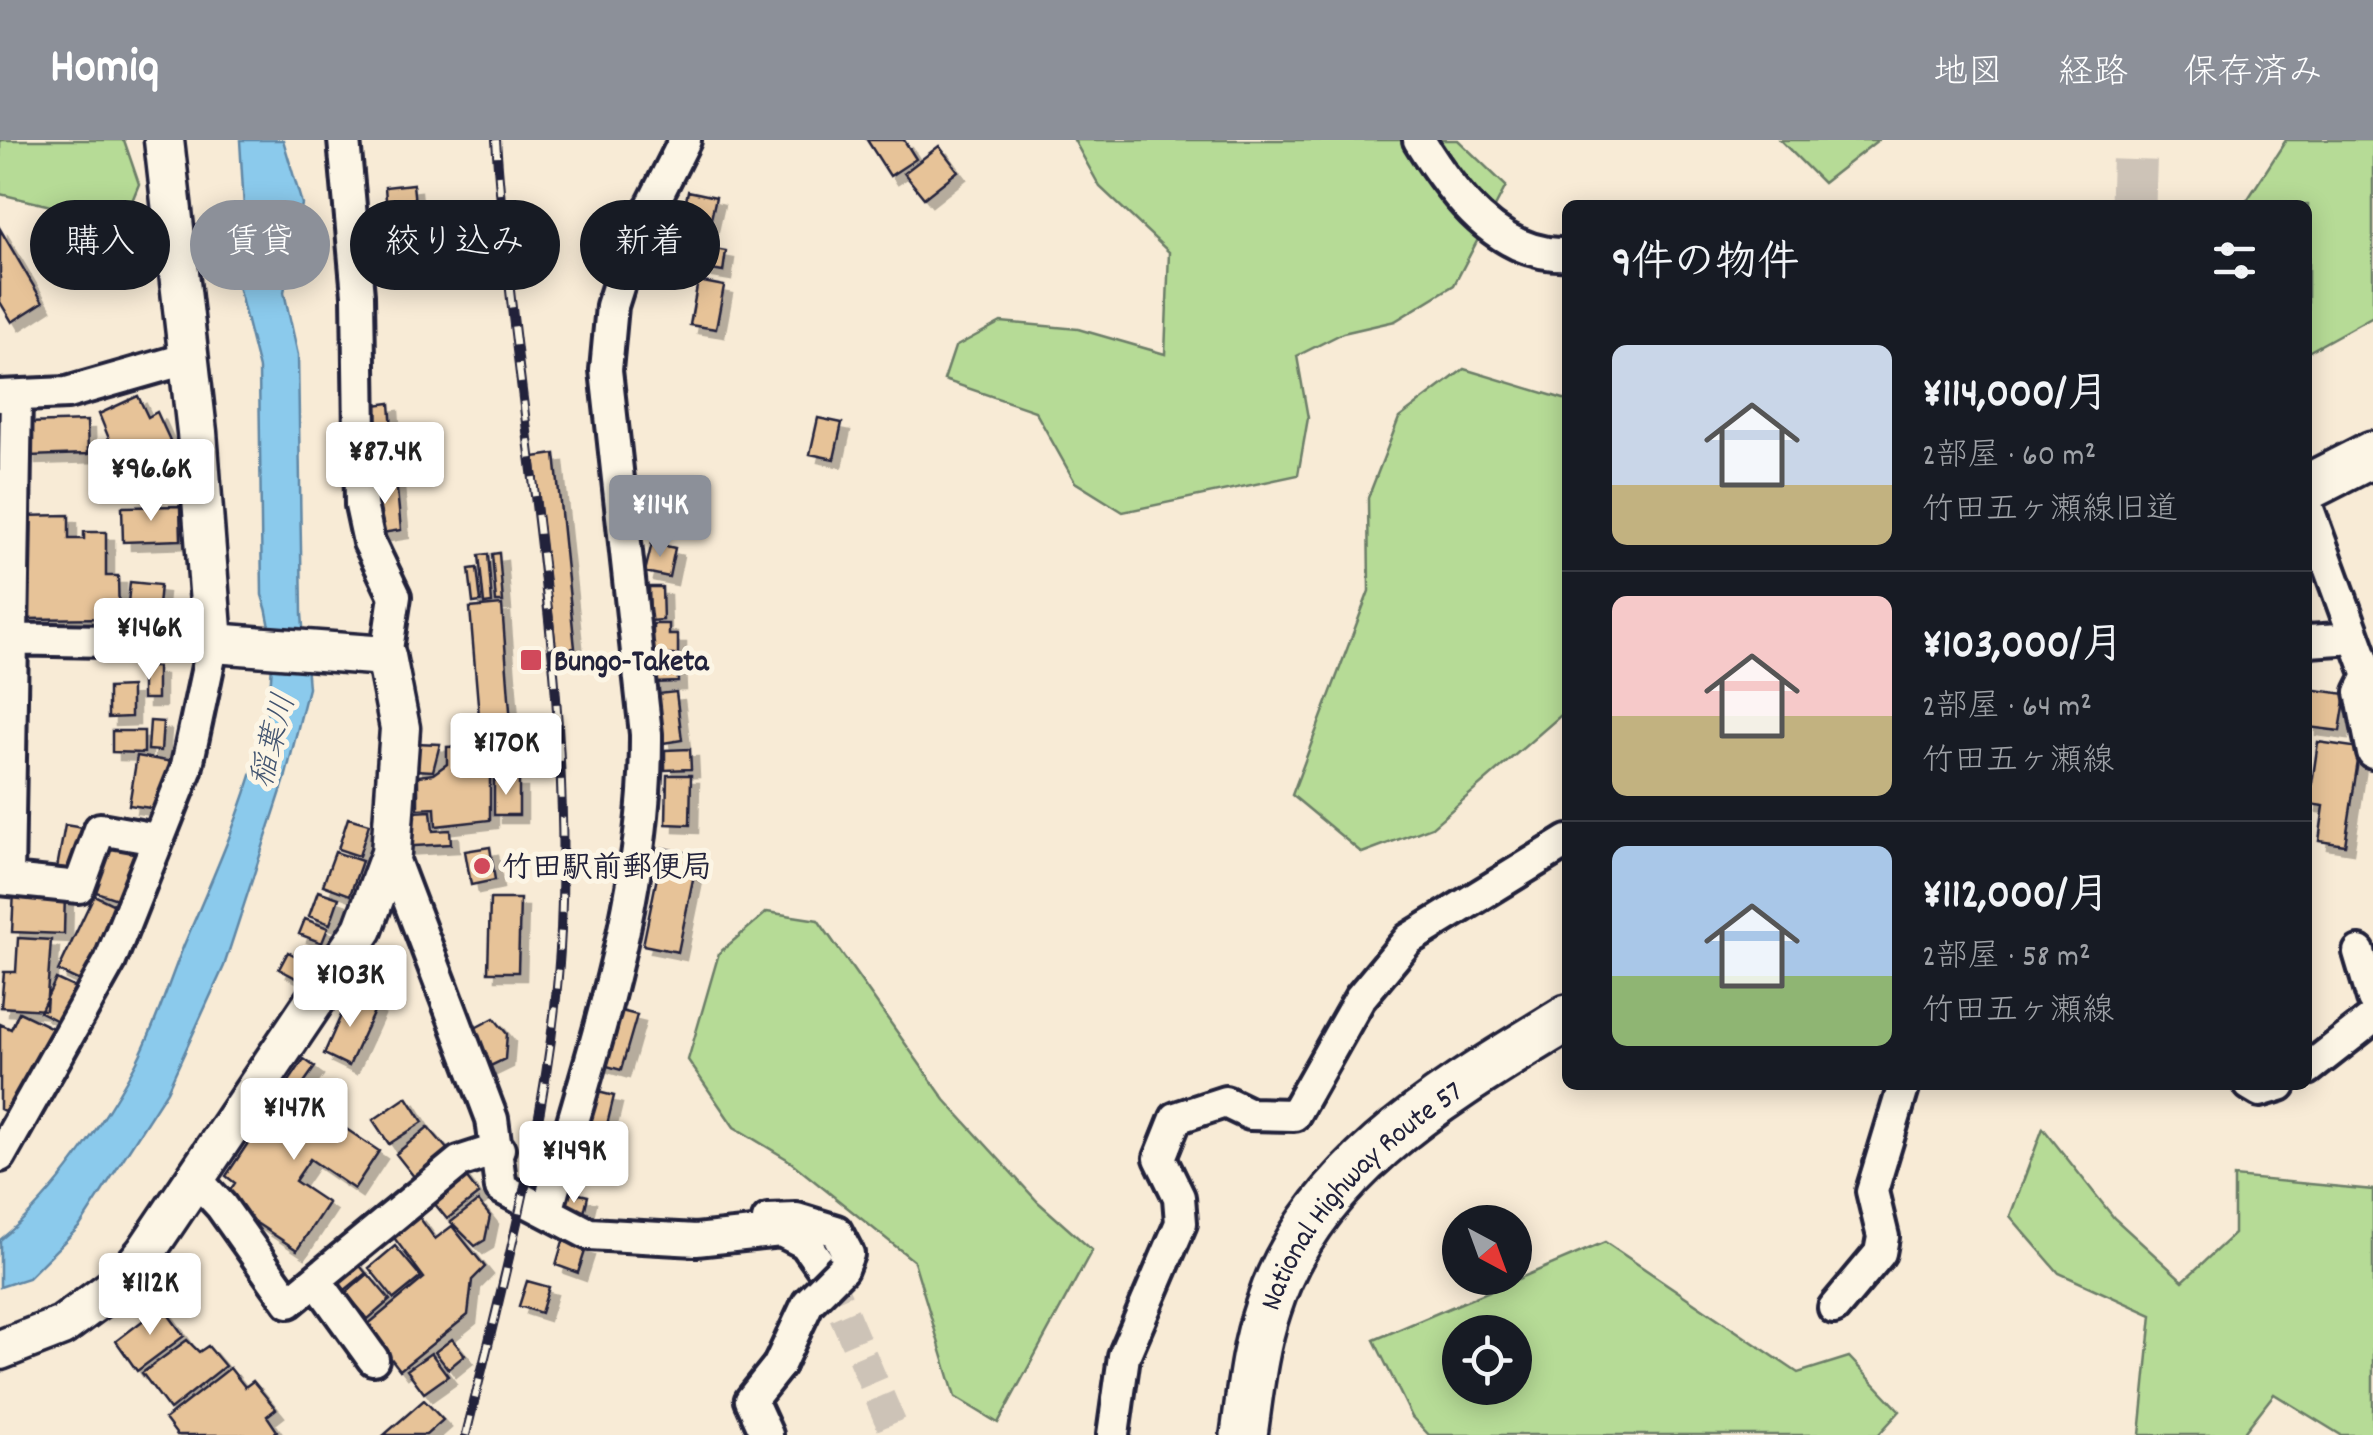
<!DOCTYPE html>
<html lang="ja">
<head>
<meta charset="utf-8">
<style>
  :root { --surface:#171b24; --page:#242831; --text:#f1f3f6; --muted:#9ea1a6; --line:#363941; --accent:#8c9099 }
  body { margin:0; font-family:Dekko,"Klee One",sans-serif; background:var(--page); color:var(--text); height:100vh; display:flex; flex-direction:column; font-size:38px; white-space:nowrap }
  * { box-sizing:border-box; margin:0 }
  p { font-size:32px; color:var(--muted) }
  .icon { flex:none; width:55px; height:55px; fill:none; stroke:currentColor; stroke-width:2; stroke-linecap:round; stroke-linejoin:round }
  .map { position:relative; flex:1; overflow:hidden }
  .side { position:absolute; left:1562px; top:60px; width:750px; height:890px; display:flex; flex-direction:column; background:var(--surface); border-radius:15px; box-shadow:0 5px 25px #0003 }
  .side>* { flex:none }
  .guide { position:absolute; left:30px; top:60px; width:950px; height:90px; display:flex; gap:20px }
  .needle { width:65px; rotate:139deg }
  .tools { position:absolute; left:1442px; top:1065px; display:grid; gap:20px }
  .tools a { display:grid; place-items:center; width:90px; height:90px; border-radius:50%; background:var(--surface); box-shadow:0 5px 25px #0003; font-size:50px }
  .price { position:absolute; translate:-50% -85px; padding:0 22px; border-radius:10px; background:#fff; color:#222; font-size:32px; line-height:65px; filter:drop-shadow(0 2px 5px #0008) }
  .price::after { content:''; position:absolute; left:50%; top:60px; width:30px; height:22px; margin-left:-15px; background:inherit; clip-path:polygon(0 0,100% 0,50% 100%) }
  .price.current { background:var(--accent); color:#fff }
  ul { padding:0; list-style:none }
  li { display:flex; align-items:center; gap:30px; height:250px; padding:0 50px }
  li+li { border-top:2px solid var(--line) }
  li span { display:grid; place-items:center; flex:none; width:280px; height:200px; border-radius:15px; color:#555 }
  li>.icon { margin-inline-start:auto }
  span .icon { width:120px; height:120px; fill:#fffc; stroke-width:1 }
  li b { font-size:42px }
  h2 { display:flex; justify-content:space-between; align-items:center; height:120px; padding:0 50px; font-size:42px }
  .chip { padding:0 35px; border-radius:45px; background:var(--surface); box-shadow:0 5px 25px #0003; font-size:35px; line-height:90px }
  .chip.current { background:var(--accent); color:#fff }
  header { display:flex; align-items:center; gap:60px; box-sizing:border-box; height:140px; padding:0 50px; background:var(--accent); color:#fff }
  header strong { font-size:48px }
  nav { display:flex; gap:55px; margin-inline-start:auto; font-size:35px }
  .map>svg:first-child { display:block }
</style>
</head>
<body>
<header>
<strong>Homiq</strong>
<nav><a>地図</a><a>経路</a><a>保存済み</a></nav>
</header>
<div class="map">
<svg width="2373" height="1295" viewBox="0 0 2373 1295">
  <defs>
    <filter id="shadow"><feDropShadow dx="8" dy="8" stdDeviation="0" flood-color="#0004"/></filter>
  </defs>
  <rect width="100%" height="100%" fill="#f8ebd6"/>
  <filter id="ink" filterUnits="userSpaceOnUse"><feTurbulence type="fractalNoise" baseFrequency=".01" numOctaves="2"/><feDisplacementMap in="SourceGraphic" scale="20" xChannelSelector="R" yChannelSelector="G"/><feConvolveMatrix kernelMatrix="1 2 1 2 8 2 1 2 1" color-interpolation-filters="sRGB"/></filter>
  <g filter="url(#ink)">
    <!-- green -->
    <path fill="#b6db96" stroke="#6c7e68" stroke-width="2.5" fill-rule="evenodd" d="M0,0H124L139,44L123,83L0,54Z
      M1074,0H1458L1506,46L1454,145L1395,181L1343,193L1297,216L1308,278L1298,335L1123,372L1075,342L1035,271L944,240L955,207L1001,182L1078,189L1165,214L1169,112L1100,47Z
      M1780,0H1878L1823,43Z
      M2286,0H2373V176L2308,212V65H2244Z
      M1464,229L1567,260V570L1432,687L1362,713L1292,655L1369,451L1368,358L1399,278Z
      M767,772L818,780L945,960L1038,1062L1092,1110L998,1283L955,1257L914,1121L787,1019L734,987L688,920L719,813Z
      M2043,988L2114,1078L2183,1141L2234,1094V1037L2373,1050V1295H2341L2274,1254L2242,1295H2140L2152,1175L2059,1133L2010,1076Z
      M1605,1102L1798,1233L1849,1217L1900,1271L1878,1295H1429L1412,1277L1374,1200ZM1460,1192H1515V1248H1460Z"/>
    <!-- water -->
    <path fill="#8bcaec" stroke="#6187a5" stroke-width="2.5" d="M240,0H283L302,64L284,152L298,215L302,474L308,548L285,639L224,826L167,951L80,1086L28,1138L0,1147V1100C55,1056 101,986 135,925C155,888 168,844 184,805C224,710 299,557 262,455L259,229L238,146L244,68Z"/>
    <!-- building -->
    <path fill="#e7c398" stroke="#22223b" stroke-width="2.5" filter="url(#shadow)" d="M867,0H904L916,19L890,36Z
      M939,6L958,31L924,58L904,33Z
      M413,44L418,94L389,97L385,47Z
      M688,51L716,57L705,105L678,99Z
      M0,89L43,162L12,182L0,162Z
      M675,102L726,111L723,132L671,123Z
      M698,141L724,146L716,189L690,185Z
      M138,256L148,277L157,272L173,307L161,311L174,341L142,352L126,312L116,316L99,274Z
      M390,263L392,290L377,292L374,265Z
      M818,278L842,283L834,319L810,314Z
      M87,281L88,314L28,316L27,283Z
      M393,296L395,335L370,337L367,298Z
      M555,314L575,508L556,510L534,317Z
      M396,340L401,390L375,394L369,343Z
      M180,366L181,400L123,402L122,367Z
      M69,375V399H84V392H106V436H118L119,478L19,479V376Z
      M652,403L675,408L669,437L645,432Z
      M499,413L503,462H496L492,414Z
      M488,414L492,463L484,464L479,415Z
      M477,428L481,462L473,463L469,429Z
      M130,442L160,445L157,476L127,474Z
      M649,447H662L663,480L650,481Z
      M502,465L512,597L481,600L470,468Z
      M653,484H669V495H678V515H653Z
      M677,518L678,542L653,543V519Z
      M142,527H157V559H142Z
      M131,547V577L108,578V548Z
      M2308,549L2346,554L2340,591L2308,587Z
      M676,552L682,600L663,603L657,554Z
      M150,581L163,582L161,611L148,610Z
      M112,591H144V613L112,612Z
      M2318,602L2360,608L2345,705L2319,701L2324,666L2309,664Z
      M415,603L440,604L433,631L415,630Z
      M490,605V680L436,686L435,668L418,669V636L433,634L447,624V607Z
      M690,609L691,629L665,630V610Z
      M137,616L173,622L165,670L129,665Z
      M667,635H691L690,685L666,684Z
      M494,640H519V675H494Z
      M431,671L433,691L450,690L451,704L396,707L394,673Z
      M348,678L369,684L359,716L338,709Z
      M65,685L89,689L82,733L57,728Z
      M111,695L144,705L126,762L93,751Z
      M490,707L495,740L471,745L465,711Z
      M663,708L698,715L678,812L643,805Z
      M335,712L362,721L350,755L323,745Z
      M14,750L65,752L64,794L12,792Z
      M318,751L339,758L330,784L309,776Z
      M94,755L125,770L99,824L92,821L82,842L58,831Z
      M490,759H520L518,832H488Z
      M305,779L328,788L322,803L299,794Z
      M18,798L51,800L46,870L1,867L4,832H16Z
      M288,812L307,822L298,839L279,829Z
      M56,839L80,850L64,884L40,872Z
      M350,855L376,867L349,926L324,914Z
      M617,870L637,875L621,930L600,924Z
      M19,872L61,892L21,979L0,969V884L11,889Z
      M494,878L507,894L505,919L478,932L460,896Z
      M304,919L315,927L303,944L316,953L309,964L379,1011L354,1049L310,1019L295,1041L328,1063L297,1110L223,1061L235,1043L226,1036Z
      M586,949L614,956L605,993L577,986Z
      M407,957L423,982L389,1004L373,980Z
      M428,987L448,1010L415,1038L396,1014Z
      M462,1032L479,1054L447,1079L430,1058Z
      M566,1051L588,1056L582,1081L560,1076Z
      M478,1061L490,1076L485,1100L475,1106L451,1082Z
      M417,1074L435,1099L452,1086L485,1127L472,1140L468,1175L400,1230L366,1186L424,1138L392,1095Z
      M563,1101L586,1108L578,1133L556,1125Z
      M395,1106L421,1137L394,1159L369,1128Z
      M355,1120L366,1133L345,1150L334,1138Z
      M368,1134L390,1160L368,1179L346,1153Z
      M527,1141L549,1147L541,1173L519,1166Z
      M162,1166L184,1196L137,1231L116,1201Z
      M452,1199L465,1215L448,1229L435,1212Z
      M187,1200L199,1212L208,1206L225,1226L170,1270L142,1233Z
      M431,1213L448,1236L424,1253L407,1230Z
      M230,1228L245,1247L253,1241L276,1269L267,1276L277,1291L272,1295H177L165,1279Z
      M424,1260L443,1280L426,1295H384Z"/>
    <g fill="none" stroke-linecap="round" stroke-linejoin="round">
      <!-- minor-tunnel -->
      <path stroke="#cdc3b7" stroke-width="30" stroke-dasharray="30 15" stroke-linecap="butt" d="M826,1133L896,1295"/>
      <!-- highway-tunnel -->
      <path stroke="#cdc3b7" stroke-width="45" stroke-dasharray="45 22" stroke-linecap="butt" d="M2133,65L2135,0"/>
      <!-- minor casing -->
      <g stroke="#22223b" stroke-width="38">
        <path id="minor" d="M344,0L358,155L361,365L369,402L395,456L386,516
          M1419,0C1451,52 1499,118 1568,114
          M0,256L67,253L189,218
          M2308,369L2369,536L2373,535
          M0,499L213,503L186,630L110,821L0,1016
          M2308,501L2355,498
          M2369,536L2361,552L2373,613
          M391,713L492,979L501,1048L547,1072C591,913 647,760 646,594L606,230L612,166L630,109L685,0
          M0,739L79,747L100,689L156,699
          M8,739L16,256
          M2359,812L2373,859
          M2308,929L2373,878
          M2250,945L2260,951L2280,945
          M194,1037L221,1066L289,1162L459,1022L499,1009
          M547,1072L589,1094L696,1100L781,1091L805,1103L826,1133
          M768,1080L797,1079L836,1091L848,1114L842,1129
          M316,1140L373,1219
          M1834,1168L1880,1113L1883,1097L1872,1051L1904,945
          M767,1295L751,1260L779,1225
          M1113,1295L1124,1216L1181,1083L1179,1057L1160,1018L1176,978L1225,962L1250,974L1294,975L1360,858L1409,799L1568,701"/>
      </g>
      <!-- major casing -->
      <g stroke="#22223b" stroke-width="45">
        <path id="major" d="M0,1210L62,1186L119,1144L145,1113L363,789L391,713L400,588L386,516L213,503L197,292L164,0"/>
      </g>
      <!-- highway casing -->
      <g stroke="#22223b" stroke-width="52">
        <g id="highway">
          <path d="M2308,347L2373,314"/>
          <path id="s1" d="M1244,1295C1250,1252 1254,1209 1268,1168C1313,1027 1449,951 1568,878"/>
        </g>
      </g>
      <!-- minor -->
      <use href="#minor" stroke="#fcf5e5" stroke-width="30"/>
      <!-- major -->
      <use href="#major" stroke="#fcf5e5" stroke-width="38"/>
      <!-- highway -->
      <use href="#highway" stroke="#fcf5e5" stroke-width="45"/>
      <!-- rail casing -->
      <g stroke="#22223b" stroke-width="10">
        <path id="rail" d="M466,1295C505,1133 554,957 561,790C573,526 514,263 496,0"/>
      </g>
      <!-- rail -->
      <use href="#rail" stroke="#fcf5e5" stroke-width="6" stroke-dasharray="19" stroke-linecap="butt"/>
      <!-- minor-bridge casing -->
      <g stroke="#22223b" stroke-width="38" stroke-linecap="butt">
        <path id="minor-bridge" d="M779,1225L808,1163L842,1129"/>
      </g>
      <!-- minor-bridge -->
      <use href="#minor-bridge" stroke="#fcf5e5" stroke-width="30"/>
    </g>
  </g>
  <!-- markers -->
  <g fill="#d1495b" stroke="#fcf5e5" stroke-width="4">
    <rect x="519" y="508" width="24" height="24" rx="5"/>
    <circle cx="482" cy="726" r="10"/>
  </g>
  <g text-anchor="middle" stroke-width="10" stroke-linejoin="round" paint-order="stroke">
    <!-- poi labels -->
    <g font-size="30" font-weight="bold" fill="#22223b" stroke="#fcf5e5" text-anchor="start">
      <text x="554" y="530">Bungo-Taketa</text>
      <text x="502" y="736">竹田駅前郵便局</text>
    </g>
    <!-- street labels -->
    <g font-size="30" fill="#22223b" stroke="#fcf5e5">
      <text dy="10" stroke="none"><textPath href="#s1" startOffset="278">National Highway Route 57</textPath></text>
    </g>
    <!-- water labels -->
    <g font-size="32" font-style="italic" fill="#425470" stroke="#fcf5e5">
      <text transform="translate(271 600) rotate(-75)" y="11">稲葉川</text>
    </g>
  </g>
</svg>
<div class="tools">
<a><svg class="needle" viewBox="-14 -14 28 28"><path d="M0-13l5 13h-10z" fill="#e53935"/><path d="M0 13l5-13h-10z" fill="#9ea1a6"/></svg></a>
<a><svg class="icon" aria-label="locate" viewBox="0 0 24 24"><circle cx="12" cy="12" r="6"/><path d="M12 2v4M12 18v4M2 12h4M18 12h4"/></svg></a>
</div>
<b class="price" style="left:385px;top:367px">¥87.4K</b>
<b class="price" style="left:151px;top:384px">¥96.6K</b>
<b class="price current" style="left:660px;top:420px">¥114K</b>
<b class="price" style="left:149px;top:543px">¥146K</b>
<b class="price" style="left:506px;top:658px">¥170K</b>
<b class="price" style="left:350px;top:890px">¥103K</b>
<b class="price" style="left:294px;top:1023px">¥147K</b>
<b class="price" style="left:574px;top:1066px">¥149K</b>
<b class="price" style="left:150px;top:1198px">¥112K</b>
<div class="guide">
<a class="chip">購入</a>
<a class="chip current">賃貸</a>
<a class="chip">絞り込み</a>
<a class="chip">新着</a>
</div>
<section class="side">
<h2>9件の物件<svg class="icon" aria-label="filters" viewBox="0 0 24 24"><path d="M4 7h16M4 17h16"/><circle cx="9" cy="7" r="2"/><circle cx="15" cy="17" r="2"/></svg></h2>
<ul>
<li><span style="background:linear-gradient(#c9d6e8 70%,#c2b280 0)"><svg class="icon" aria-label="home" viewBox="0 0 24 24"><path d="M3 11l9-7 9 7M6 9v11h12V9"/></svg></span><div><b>¥114,000/月</b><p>2部屋 · 60 m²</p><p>竹田五ヶ瀬線旧道</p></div></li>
<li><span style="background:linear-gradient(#f6c9c9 60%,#c2b280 0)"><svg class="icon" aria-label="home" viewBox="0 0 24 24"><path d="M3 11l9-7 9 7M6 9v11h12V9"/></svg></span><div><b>¥103,000/月</b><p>2部屋 · 64 m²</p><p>竹田五ヶ瀬線</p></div></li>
<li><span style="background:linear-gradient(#a9c7e8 65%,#8fb573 0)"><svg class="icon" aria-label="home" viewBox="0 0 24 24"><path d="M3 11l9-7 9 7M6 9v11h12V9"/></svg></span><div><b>¥112,000/月</b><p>2部屋 · 58 m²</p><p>竹田五ヶ瀬線</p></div></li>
</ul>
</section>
</div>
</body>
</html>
